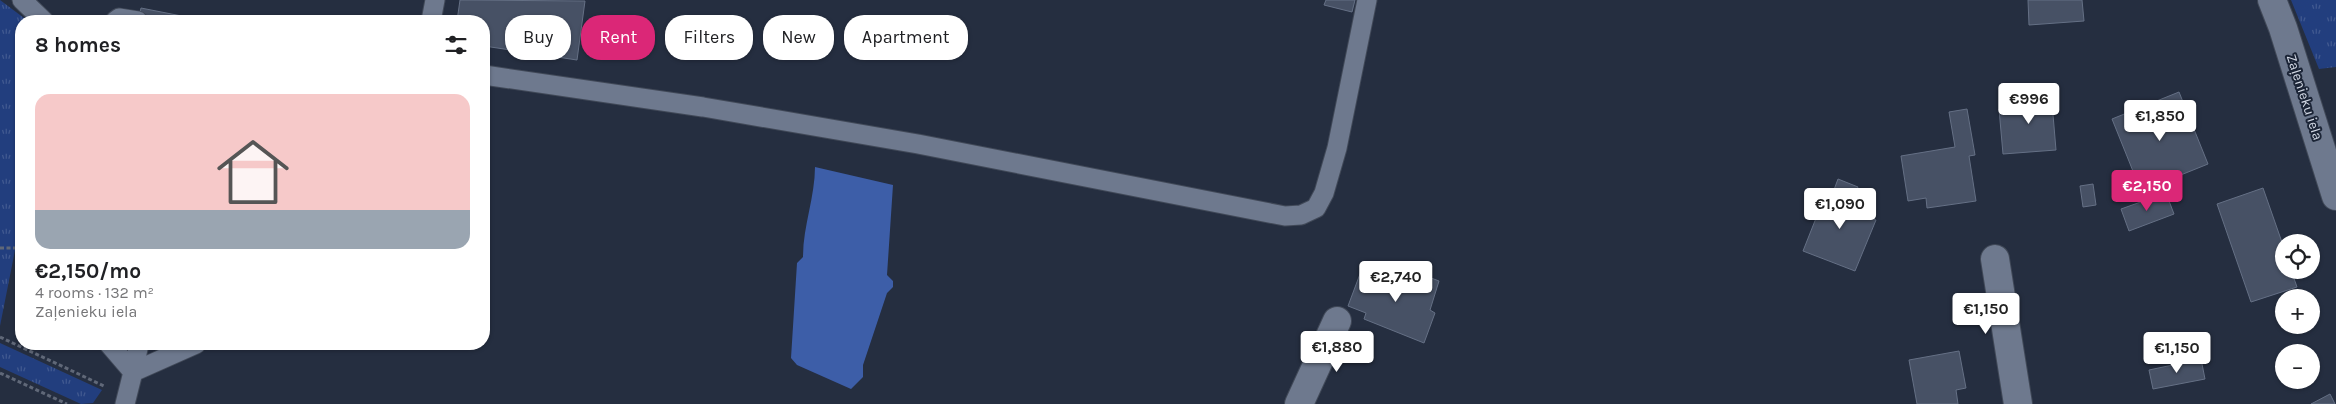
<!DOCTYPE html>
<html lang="en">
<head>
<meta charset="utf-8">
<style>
  :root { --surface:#fff; --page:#f2f2f2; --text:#202124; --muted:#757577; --line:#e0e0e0; --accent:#db2777 }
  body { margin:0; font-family:Karla,sans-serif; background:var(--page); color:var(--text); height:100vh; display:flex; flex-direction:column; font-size:19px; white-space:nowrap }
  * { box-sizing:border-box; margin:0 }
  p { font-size:16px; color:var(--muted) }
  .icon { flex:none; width:28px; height:28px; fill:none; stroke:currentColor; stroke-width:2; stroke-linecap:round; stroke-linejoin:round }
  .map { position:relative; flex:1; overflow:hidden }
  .side { position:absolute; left:15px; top:15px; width:475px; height:335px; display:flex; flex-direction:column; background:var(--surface); border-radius:20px; box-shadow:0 1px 4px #0004 }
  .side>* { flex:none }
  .banner { position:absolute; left:505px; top:15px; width:475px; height:45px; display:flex; gap:10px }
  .fabs { position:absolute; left:2275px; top:234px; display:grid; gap:10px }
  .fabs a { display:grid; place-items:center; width:45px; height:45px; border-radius:50%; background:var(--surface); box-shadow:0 1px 4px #0004; font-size:25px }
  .price { position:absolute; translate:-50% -42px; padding:0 11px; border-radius:5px; background:#fff; color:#222; font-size:16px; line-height:32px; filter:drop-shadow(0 1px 2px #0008) }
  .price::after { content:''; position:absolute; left:50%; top:30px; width:15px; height:11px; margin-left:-8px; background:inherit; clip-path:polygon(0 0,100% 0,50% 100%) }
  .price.current { background:var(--accent); color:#fff }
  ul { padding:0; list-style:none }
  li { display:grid; align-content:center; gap:10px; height:265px; padding:0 20px }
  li+li { border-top:1px solid var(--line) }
  li span { display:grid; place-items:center; height:155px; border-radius:15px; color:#555 }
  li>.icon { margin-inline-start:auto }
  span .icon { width:90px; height:90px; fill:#fffc; stroke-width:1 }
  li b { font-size:21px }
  h2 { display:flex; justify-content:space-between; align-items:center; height:60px; padding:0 20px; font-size:21px }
  .tag { padding:0 18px; border-radius:20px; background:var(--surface); box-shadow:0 1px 4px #0004; font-size:18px; line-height:45px }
  .tag.current { background:var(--accent); color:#fff }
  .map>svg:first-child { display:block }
</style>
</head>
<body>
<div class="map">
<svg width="2336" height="404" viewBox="0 0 2336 404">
  <defs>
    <pattern id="grass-tufts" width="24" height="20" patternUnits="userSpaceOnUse" patternTransform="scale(1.25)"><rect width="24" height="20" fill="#223e7e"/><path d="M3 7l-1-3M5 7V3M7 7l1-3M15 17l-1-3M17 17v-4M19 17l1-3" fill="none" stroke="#415990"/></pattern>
  </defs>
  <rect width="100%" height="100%" fill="#252e40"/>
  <!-- grass -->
  <path fill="url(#grass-tufts)" d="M0,0L28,21H21V220L0,326Z
    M2291,0H2336V67L2319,69Z
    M0,343L102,390L93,403L81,404L0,367Z"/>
  <!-- water -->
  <path fill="#3d5ea8" d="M815,167L893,185L887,275L893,281V287L887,293L863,365V377L851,389L797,365L791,358L797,263L803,257C803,226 815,197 815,167Z"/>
  <!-- building -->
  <path fill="#475165" stroke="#657085" d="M460,0L585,1L577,60L484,46V21H457Z
    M1326,0H1355L1352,12L1324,5Z
    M2028,0H2082L2084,21L2029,25Z
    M141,8L207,21H138Z
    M2051,91L2056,150L2003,154L1999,109L2024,107L2023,94Z
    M2179,92L2208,164L2141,191L2112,119Z
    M1967,109L1975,155L1969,156L1976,201L1927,208L1926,198L1908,201L1901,156L1955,147L1949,112Z
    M1838,179L1858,187L1849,209L1876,220L1855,271L1803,251L1822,203L1828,206Z
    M2093,184L2096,205L2083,207L2080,186Z
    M2263,188L2284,248V270H2291L2297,287L2251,302L2217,204Z
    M2166,193L2174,214L2129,231L2121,209Z
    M1363,266L1413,286L1418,273L1439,281L1430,310L1435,313L1424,343L1364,319L1366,313L1348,306Z
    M1959,351L1966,388L1956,390L1958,404H1917L1909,360Z
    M2201,359L2205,379L2153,389L2149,370Z
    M2330,394L2335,404H2311Z"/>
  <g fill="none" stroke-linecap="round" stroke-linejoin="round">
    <!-- lane casing -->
    <g stroke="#414958" stroke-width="21">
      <path id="lane" d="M22,0L44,21
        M115,21L119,18L138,21
        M431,21L435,0
        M484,75L703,107L918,144L1285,216L1301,215L1316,208L1324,193L1337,148L1367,0
        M109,344L133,372L125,404
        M139,344L133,372L196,344"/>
    </g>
    <!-- street casing -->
    <g stroke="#414958" stroke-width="30">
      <path id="street" d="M2272,0L2283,28L2336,196
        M1995,259L2018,404
        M1299,404L1337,321"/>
    </g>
    <!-- path -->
    <path stroke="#606878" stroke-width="3" stroke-dasharray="4 2.5" stroke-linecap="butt" d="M0,248H21
      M0,337L104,386
      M0,373L67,404"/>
    <!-- lane -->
    <use href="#lane" stroke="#6e798e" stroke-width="19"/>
    <!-- street -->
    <use href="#street" stroke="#6e798e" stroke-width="28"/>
  </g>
  <g text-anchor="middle" stroke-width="4" stroke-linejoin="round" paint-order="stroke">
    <!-- street labels -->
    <g font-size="14" fill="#d3d9e5" stroke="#1b2436">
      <text transform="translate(2305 97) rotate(72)" y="5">Zaļenieku iela</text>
    </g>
  </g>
</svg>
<div class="fabs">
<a><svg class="icon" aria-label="locate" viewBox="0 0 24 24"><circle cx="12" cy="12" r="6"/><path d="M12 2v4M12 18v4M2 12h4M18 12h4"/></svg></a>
<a>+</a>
<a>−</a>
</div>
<b class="price" style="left:2029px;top:125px">€996</b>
<b class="price" style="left:2160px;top:142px">€1,850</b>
<b class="price current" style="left:2147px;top:212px">€2,150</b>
<b class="price" style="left:1840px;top:230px">€1,090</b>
<b class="price" style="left:1396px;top:303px">€2,740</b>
<b class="price" style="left:1986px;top:335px">€1,150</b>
<b class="price" style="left:1337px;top:373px">€1,880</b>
<b class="price" style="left:2177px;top:374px">€1,150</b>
<div class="banner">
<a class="tag">Buy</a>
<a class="tag current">Rent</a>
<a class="tag">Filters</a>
<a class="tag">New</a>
<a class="tag">Apartment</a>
</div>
<section class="side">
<h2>8 homes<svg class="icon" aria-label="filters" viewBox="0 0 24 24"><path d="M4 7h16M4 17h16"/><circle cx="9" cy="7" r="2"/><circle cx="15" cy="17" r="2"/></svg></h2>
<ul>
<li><span style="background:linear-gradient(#f6c9c9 75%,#9aa5b1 0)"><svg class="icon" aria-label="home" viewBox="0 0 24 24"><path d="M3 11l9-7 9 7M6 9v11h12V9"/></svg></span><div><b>€2,150/mo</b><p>4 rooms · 132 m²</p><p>Zaļenieku iela</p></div></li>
</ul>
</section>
</div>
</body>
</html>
